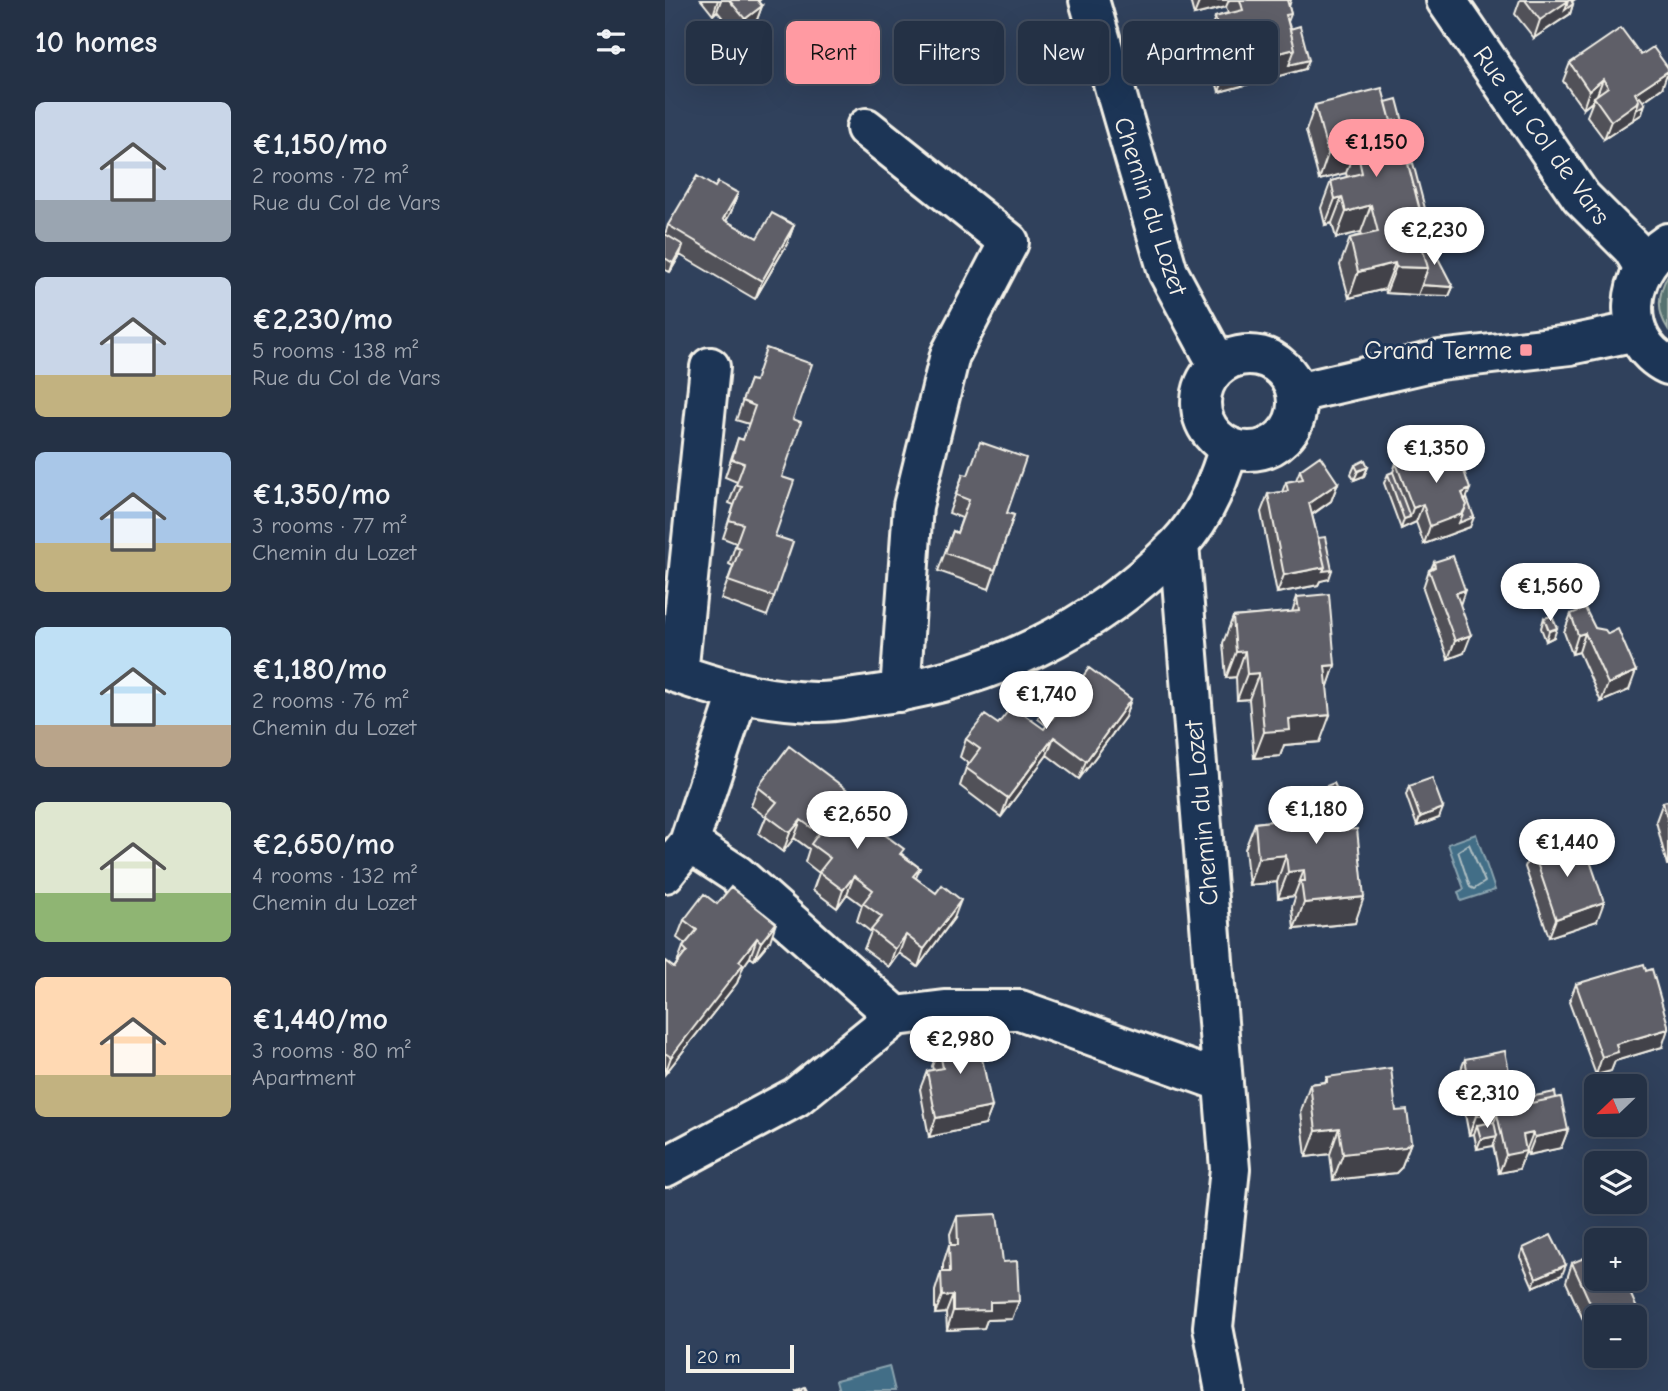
<!DOCTYPE html>
<html lang="en">
<head>
<meta charset="utf-8">
<style>
  :root { --surface:#243145; --page:#303d50; --text:#f1f3f6; --muted:#a3a9b3; --line:#414c5e; --accent:#ff9aa2 }
  body { margin:0; font-family:"Comic Neue",sans-serif; background:var(--page); color:var(--text); height:100vh; display:flex; flex-direction:column; font-size:26px; white-space:nowrap }
  * { box-sizing:border-box; margin:0 }
  p { font-size:23px; color:var(--muted) }
  .icon { flex:none; width:38px; height:38px; fill:none; stroke:currentColor; stroke-width:2; stroke-linecap:round; stroke-linejoin:round }
  .map { position:relative; flex:1; overflow:hidden }
  .side { display:flex; flex-direction:column; background:var(--surface); width:665px }
  .side>* { flex:none }
  .banner { position:absolute; left:21px; top:21px; width:665px; height:63px; display:flex; gap:14px }
  .needle { width:46px; rotate:247deg }
  .fabs { position:absolute; left:919px; top:1074px; display:grid; gap:14px }
  .fabs a { display:grid; place-items:center; width:63px; height:63px; border-radius:10px; background:var(--surface); box-shadow:0 7px 28px #0002,0 0 0 2px var(--line); font-size:35px }
  .scale { position:absolute; left:21px; bottom:18px; width:108px; box-sizing:border-box; padding-left:7px; border:4px solid #f4f1e8; border-top:0; font-size:19px; line-height:24px; white-space:nowrap; color:#f4f1e8; -webkit-text-stroke:5px #1d3557; paint-order:stroke }
  .price { position:absolute; translate:-50% -60px; padding:0 16px; border-radius:24px; background:#fff; color:#222; font-size:23px; line-height:46px; filter:drop-shadow(0 2px 4px #0008) }
  .price::after { content:''; position:absolute; left:50%; top:42px; width:21px; height:16px; margin-left:-10px; background:inherit; clip-path:polygon(0 0,100% 0,50% 100%) }
  .price.selected { background:var(--accent); color:#111 }
  ul { padding:0; list-style:none }
  li { display:flex; align-items:center; gap:21px; height:175px; padding:0 35px }
  li span { display:grid; place-items:center; flex:none; width:196px; height:140px; border-radius:10px; color:#555 }
  li>.icon { margin-inline-start:auto }
  span .icon { width:84px; height:84px; fill:#fffc; stroke-width:1 }
  li b { font-size:30px }
  h2 { display:flex; justify-content:space-between; align-items:center; height:84px; padding:0 35px; font-size:30px }
  .chip { padding:0 24px; border-radius:10px; background:var(--surface); box-shadow:0 7px 28px #0002,0 0 0 2px var(--line); font-size:24px; line-height:63px }
  .chip.selected { background:var(--accent); color:#111 }
  main { display:flex; flex:1; min-height:0 }
  .map>svg:first-child { display:block }
</style>
</head>
<body>
<main>
<section class="side">
<h2>10 homes<svg class="icon" aria-label="filters" viewBox="0 0 24 24"><path d="M4 7h16M4 17h16"/><circle cx="9" cy="7" r="2"/><circle cx="15" cy="17" r="2"/></svg></h2>
<ul>
<li><span style="background:linear-gradient(#c9d6e8 70%,#9aa5b1 0)"><svg class="icon" aria-label="home" viewBox="0 0 24 24"><path d="M3 11l9-7 9 7M6 9v11h12V9"/></svg></span><div><b>€1,150/mo</b><p>2 rooms · 72 m²</p><p>Rue du Col de Vars</p></div></li>
<li><span style="background:linear-gradient(#c9d6e8 70%,#c2b280 0)"><svg class="icon" aria-label="home" viewBox="0 0 24 24"><path d="M3 11l9-7 9 7M6 9v11h12V9"/></svg></span><div><b>€2,230/mo</b><p>5 rooms · 138 m²</p><p>Rue du Col de Vars</p></div></li>
<li><span style="background:linear-gradient(#a9c7e8 65%,#c2b280 0)"><svg class="icon" aria-label="home" viewBox="0 0 24 24"><path d="M3 11l9-7 9 7M6 9v11h12V9"/></svg></span><div><b>€1,350/mo</b><p>3 rooms · 77 m²</p><p>Chemin du Lozet</p></div></li>
<li><span style="background:linear-gradient(#bfe0f5 70%,#b9a48a 0)"><svg class="icon" aria-label="home" viewBox="0 0 24 24"><path d="M3 11l9-7 9 7M6 9v11h12V9"/></svg></span><div><b>€1,180/mo</b><p>2 rooms · 76 m²</p><p>Chemin du Lozet</p></div></li>
<li><span style="background:linear-gradient(#dfe7d0 65%,#8fb573 0)"><svg class="icon" aria-label="home" viewBox="0 0 24 24"><path d="M3 11l9-7 9 7M6 9v11h12V9"/></svg></span><div><b>€2,650/mo</b><p>4 rooms · 132 m²</p><p>Chemin du Lozet</p></div></li>
<li><span style="background:linear-gradient(#ffd9b3 70%,#c2b280 0)"><svg class="icon" aria-label="home" viewBox="0 0 24 24"><path d="M3 11l9-7 9 7M6 9v11h12V9"/></svg></span><div><b>€1,440/mo</b><p>3 rooms · 80 m²</p><p>Apartment</p></div></li>
</ul>
</section>
<div class="map">
<svg width="1003" height="1391" viewBox="0 0 1003 1391">
  <rect width="100%" height="100%" fill="#30415c"/>
  <filter id="ink" filterUnits="userSpaceOnUse"><feTurbulence type="fractalNoise" baseFrequency=".0143" numOctaves="2"/><feDisplacementMap in="SourceGraphic" scale="14" xChannelSelector="R" yChannelSelector="G"/><feConvolveMatrix kernelMatrix="1 2 1 2 8 2 1 2 1" color-interpolation-filters="sRGB"/></filter>
  <g filter="url(#ink)">
    <!-- green -->
    <path fill="#557270" stroke="#a4b2ac" stroke-width="2" d="M1003,275V329C991,311 993,293 1003,275Z"/>
    <!-- water -->
    <path fill="#426e87" stroke="#89a2ae" stroke-width="2" d="M811,834L830,890L796,901L793,892L799,889L783,844Z
      M224,1366L230,1391H174L171,1380Z"/>
    <g fill="none" stroke-linecap="round" stroke-linejoin="round">
      <!-- shore -->
      <path stroke="#adbdc1" stroke-width="2" d="M804,844L820,882L809,889L805,887L793,851Z"/>
      <!-- minor casing -->
      <g stroke="#f4f1e8" stroke-width="44">
        <path id="minor" d="M781,0L916,197L967,248L978,266
          M201,128L344,242L285,355L248,506L235,692
          M514,544L565,1169L548,1327L560,1391
          M0,669C47,687 99,701 150,702C167,703 186,698 203,696C321,682 429,631 513,545C538,519 554,481 564,447
          M13,674L45,367
          M24,843L71,874L231,1016
          M0,873L24,843L69,707L71,691
          M0,1167L131,1097L231,1016L280,1010H355L558,1082"/>
      </g>
      <!-- tertiary casing -->
      <g stroke="#f4f1e8" stroke-width="44">
        <path id="tertiary" d="M424,0L503,272L546,352L557,362
          M1003,243C961,270 952,340 1003,365
          M536 403a48 48 0 1 1 96 0a48 48 0 1 1-96 0Z
          M632,393L774,360L905,345L972,331"/>
      </g>
      <!-- minor -->
      <use href="#minor" stroke="#1d3557" stroke-width="38"/>
      <!-- tertiary -->
      <use href="#tertiary" stroke="#1d3557" stroke-width="38"/>
    </g>
    <!-- wall -->
    <path fill="#515159" stroke="#f4f1e8" stroke-width="2" d="M36,0H95L93,2L97,6L90,25L74,38L52,11L48,15Z
      M525,0H626L624,7L626,14L623,22L640,69L554,92L541,43L550,17L563,13L561,7L529,15Z
      M855,0H909L907,1L908,4L905,14L869,38L850,14Z
      M905,63L997,88L978,101L977,114L939,139L922,116L928,101L918,109L898,81Z
      M721,102L737,142L743,164L763,220L760,230L755,231L754,235L755,239L788,287L784,296L721,293L720,289L684,298L675,265L685,238L697,235L696,232L671,238L667,223L660,225L656,208L666,181L682,177L681,173L654,180L641,131L650,105Z
      M50,187L73,193L66,212L61,221L92,238L129,225L122,244L90,299L15,255L5,272L0,270V234L3,225Z
      M85,380L128,419L117,477L110,536L109,597L102,616L56,599L68,566L64,564L71,543L58,538L69,505L64,503L72,482L60,477L73,438L78,440L84,424L71,420Z
      M731,463L756,468L802,498L805,527L759,544L751,522L736,529L719,483L723,474L728,472Z
      M690,465L703,467L699,476L689,480L686,474Z
      M635,470L673,483L666,501L647,515L664,579L655,581L653,585L612,593L596,512L603,494L617,492L621,482L631,480Z
      M298,474L342,513L349,515L324,589L273,571L288,531L292,533L297,518L284,513Z
      M769,562L799,653L783,659L758,588L764,570L766,569Z
      M632,597L670,665L662,688L655,742L619,745L615,756L589,758L584,699L572,700L571,677L561,678L558,643L568,617L627,612Z
      M906,614L930,628L964,690L936,702L914,652L907,654L899,632Z
      M879,618L889,637L881,641L876,628Z
      M411,686L466,699L460,717L414,779L382,755L336,817L295,786L301,768L304,764L295,757L301,739L333,724L379,729L382,726L373,719L379,701Z
      M744,786L774,818L752,826L741,795Z
      M93,787L181,805L237,854L255,868L251,878L289,918L253,967L234,953L224,967L199,949L206,932L192,921L197,905L182,894L172,908L148,890L154,873L140,862L144,849L129,838L118,852L94,834L101,817L86,806Z
      M647,792L680,807L677,817L690,923L629,929L627,907L630,898L629,896L613,898L612,882L584,885L580,849L590,823L616,820L625,796Z
      M1003,801V865H1002L991,821L998,802Z
      M867,848L903,858L932,921L884,937L860,867Z
      M52,904L105,941L89,960L85,957L78,967L72,983L0,1074V961L9,968L12,963L18,947L20,944L12,938L19,920Z
      M911,984L997,1047L950,1061L946,1071L931,1075L904,1002Z
      M284,1029L327,1107L320,1125L264,1137L255,1089L262,1071L268,1070L267,1066L274,1048L278,1047Z
      M800,1059L850,1100L891,1098L903,1130L896,1148L863,1155L861,1151L854,1169L834,1173L828,1145L812,1149L809,1134L804,1135L793,1077Z
      M662,1077L731,1111L746,1142L736,1168L731,1173L668,1180L665,1154L641,1157L636,1111L645,1084L660,1082Z
      M292,1216L338,1262L347,1319L322,1320L319,1328L282,1330L281,1313L270,1314V1291L276,1272H278V1264L284,1245H286L285,1234Z
      M858,1248L897,1275L868,1287L855,1257Z
      M907,1263L970,1318H931V1348L901,1282Z"/>
    <!-- shaded-wall -->
    <path fill="#424249" stroke="#f4f1e8" stroke-width="2" d="M53,0H56L52,11L48,15Z
      M535,0H564L561,7L529,15Z
      M896,0H909L902,5L908,4L905,14L869,38L875,20Z
      M97,6L90,25L74,38L80,19Z
      M630,49L644,60L640,69L554,92L563,66Z
      M1003,71L997,88L973,105L968,120L939,139L946,121L970,93Z
      M938,79L931,97H929L928,101L918,109L924,91Z
      M980,104L977,114L968,120L971,110Z
      M741,133L737,142L720,138Z
      M691,146L681,173L654,180L663,154Z
      M73,193L66,212L56,229L58,219Z
      M677,197L667,223L660,225L670,199Z
      M706,205L696,232L671,238L681,212Z
      M763,220L760,230L755,231L749,249L748,224Z
      M129,225L122,244L90,299L97,281Z
      M18,245L15,255L5,272L8,263Z
      M730,263L720,289L684,298L693,272Z
      M731,267L763,268L753,295L721,293Z
      M757,285L788,287L784,296L753,295Z
      M703,467L699,476L689,480L693,471Z
      M673,483L666,501L637,521L644,503Z
      M805,489L798,507L797,493Z
      M758,504L751,522L736,529L739,519L745,517L748,508Z
      M802,505L809,517L805,527L759,544L765,526Z
      M660,567L667,570L664,579L655,581L653,585L612,593L619,575Z
      M800,590L794,608L791,593Z
      M892,628L889,637L881,641L884,631Z
      M920,633L914,652L907,654L913,635Z
      M806,635L799,653L783,659L790,641Z
      M580,651L571,677L561,678L571,652Z
      M670,665L661,692L660,666Z
      M971,671L964,690L936,702L943,684Z
      M594,673L584,699L572,700L582,674Z
      M466,699L460,717L414,779L421,761Z
      M665,715L655,742L619,745L615,756L589,758L599,732L624,719Z
      M389,737L382,755L336,817L343,798Z
      M185,792L179,811L177,803Z
      M778,808L774,818L752,826L755,817Z
      M136,820L129,838L118,852L125,833Z
      M621,855L612,882L584,885L593,858Z
      M639,870L629,896L613,898L623,872Z
      M189,876L182,894L172,908L178,890Z
      M699,897L690,923L629,929L639,903Z
      M296,900L289,918L253,967L259,949Z
      M939,902L932,921L884,937L891,919Z
      M111,923L105,941L89,960L96,942Z
      M241,935L234,953L224,967L230,949Z
      M92,938L85,957L78,967L72,983L0,1074L6,1057L74,961Z
      M1003,1029L997,1047L950,1061L946,1071L931,1075L937,1057L951,1044Z
      M327,1107L320,1125L264,1137L271,1118Z
      M832,1114L825,1132L812,1125L809,1134L804,1135L811,1116Z
      M674,1128L665,1154L641,1157L651,1131Z
      M903,1130L896,1148L863,1155L870,1137Z
      M868,1133L854,1169L834,1173L841,1155L858,1135Z
      M832,1136L828,1146L812,1149L816,1139Z
      M746,1142L736,1168L731,1173L668,1180L678,1154Z
      M901,1265L897,1275L868,1287L871,1278Z
      M288,1295L281,1313L270,1314L277,1296Z
      M354,1301L347,1319L322,1320L319,1328L282,1330L288,1311L325,1302Z
      M974,1313L970,1325V1318H963Z"/>
    <!-- building -->
    <path fill="#5e5e68" stroke="#f4f1e8" stroke-width="2" d="M64,0H92L97,6L80,19Z
      M575,0H622L626,14L621,15L630,49L563,66L550,17L578,10Z
      M860,0H902L903,1L875,20Z
      M902,0H906L908,4L900,10L903,1Z
      M635,26L644,60L624,65L630,49L625,29Z
      M956,28L976,55L988,47L1003,68V71L970,93L974,101L946,121L929,97L943,87L938,79L924,91L905,63Z
      M717,88L726,121L732,120L758,223L751,225L763,268L731,267L730,263L693,272L685,238L713,232L706,205L681,212L677,197L670,199L666,181L697,173L691,146L663,154L650,105Z
      M975,97L980,104L971,110L974,101L973,98Z
      M732,99L741,133L735,134L732,120L726,121L721,102Z
      M748,163L763,220L758,221L743,164Z
      M32,176L50,187L53,182L73,193L58,219L92,238L107,213L129,225L97,281L3,225Z
      M0,234L18,245L8,263L0,258Z
      M762,237L788,287L757,285L763,268L755,239Z
      M101,348L147,364L128,419L136,422L117,477L129,481L110,536L128,542L109,597L63,581L75,548L70,546L78,524L64,520L76,486L71,485L79,463L67,459L73,438L78,440L90,406L77,401L85,380L90,381Z
      M315,442L361,458L342,513L349,515L330,570L280,553L288,531L292,533L304,500L291,495L298,474L303,475Z
      M772,446L794,456L805,489L797,493L802,505L797,514L765,526L758,504L748,508L731,463L752,455L756,468L764,465Z
      M655,456L673,483L644,503L660,567L619,575L603,494L623,491L621,482L638,479L635,470Z
      M700,460L703,467L693,471L690,465Z
      M728,472L745,517L739,519L723,474Z
      M802,498L809,517L794,523L802,505L799,499Z
      M660,537L667,570L658,571L660,567L653,538Z
      M788,556L800,590L791,593L806,635L790,641L764,570L770,567L769,562Z
      M664,594L670,665L660,666L665,715L624,719L625,730L599,732L594,673L582,674L580,651L571,652L568,617L634,611L632,597Z
      M920,608L930,628L940,630L943,634L953,629L971,671L943,684L920,633L913,635L906,614Z
      M887,616L892,628L884,631L879,618Z
      M424,668L466,699L421,761L389,737L343,798L301,768L315,749L301,739L320,715L333,724L347,706L379,729L393,711L379,701L388,690L398,676L411,686Z
      M124,746L185,792L177,803L239,849L235,854L255,868L248,876L271,893L277,885L296,900L259,949L241,935L230,949L206,930L217,917L198,903L208,890L189,876L178,890L154,872L165,858L146,844L154,833L136,820L125,833L101,815L112,802L93,787Z
      M767,778L778,808L755,817L744,786Z
      M669,783L680,807L676,809L678,830L692,829L699,897L639,903L636,881H640L639,870L623,872L621,855L593,858L590,823L633,818L625,796L645,786L647,792Z
      M1003,801V822L998,802Z
      M896,839L903,858L922,852L939,902L891,919L867,848Z
      M66,887L111,923L96,942L92,938L74,961L78,964L6,1057L0,1053V961L9,968L22,951L18,947L32,930L19,920L39,894L52,904Z
      M979,964L981,971L987,969L1003,1025V1029L951,1044L953,1052L937,1057L911,984Z
      M310,1024L327,1107L271,1118L262,1071L278,1068L274,1048L288,1045L284,1029Z
      M840,1051L851,1106L896,1097L903,1130L870,1137L868,1133L858,1135L861,1151L841,1155L832,1114L811,1116L800,1059Z
      M726,1068L731,1111L742,1110L746,1142L740,1147L678,1154L674,1128L651,1131L645,1084L662,1082V1077Z
      M890,1092L891,1098L851,1106L850,1100Z
      M829,1122L832,1136L816,1139L812,1125Z
      M332,1214L338,1262L352,1261L354,1301L325,1302V1310L288,1311V1295L277,1296L276,1272H285L284,1245H293L292,1216Z
      M886,1235L901,1265L871,1278L858,1248Z
      M931,1253V1279H959L974,1313L963,1318H932L907,1263Z
      M140,1387L142,1391H130Z"/>
  </g>
  <!-- markers -->
  <rect fill="#ff9aa2" stroke="#1d3557" stroke-width="2.5" x="854" y="343" width="14" height="14" rx="3.5"/>
  <g text-anchor="middle" stroke-width="6" stroke-linejoin="round" paint-order="stroke">
    <!-- street labels -->
    <g font-size="26" fill="#f4f1e8" stroke="#1d3557">
      <text transform="translate(877 135) rotate(54)" y="9">Rue du Col de Vars</text>
      <text transform="translate(486 206) rotate(72)" y="9">Chemin du Lozet</text>
      <text transform="translate(536 813) rotate(-95)" y="9">Chemin du Lozet</text>
    </g>
    <!-- poi labels -->
    <g font-size="26" fill="#f4f1e8" stroke="#1d3557" text-anchor="end">
      <text x="847" y="359">Grand Terme</text>
    </g>
  </g>
</svg>
<div class="fabs">
<a><svg class="needle" viewBox="-14 -14 28 28"><path d="M0-13l5 13h-10z" fill="#e53935"/><path d="M0 13l5-13h-10z" fill="#a3a9b3"/></svg></a>
<a><svg class="icon" aria-label="layers" viewBox="0 0 24 24"><path d="M12 4l9 5-9 5-9-5zM3 14l9 5 9-5"/></svg></a>
<a>+</a>
<a>−</a>
</div>
<div class="scale">20 m</div>
<b class="price selected" style="left:711px;top:179px">€1,150</b>
<b class="price" style="left:769px;top:267px">€2,230</b>
<b class="price" style="left:771px;top:485px">€1,350</b>
<b class="price" style="left:885px;top:623px">€1,560</b>
<b class="price" style="left:381px;top:731px">€1,740</b>
<b class="price" style="left:651px;top:846px">€1,180</b>
<b class="price" style="left:192px;top:851px">€2,650</b>
<b class="price" style="left:902px;top:879px">€1,440</b>
<b class="price" style="left:295px;top:1076px">€2,980</b>
<b class="price" style="left:822px;top:1130px">€2,310</b>
<div class="banner">
<a class="chip">Buy</a>
<a class="chip selected">Rent</a>
<a class="chip">Filters</a>
<a class="chip">New</a>
<a class="chip">Apartment</a>
</div>
</div>
</main>
</body>
</html>
